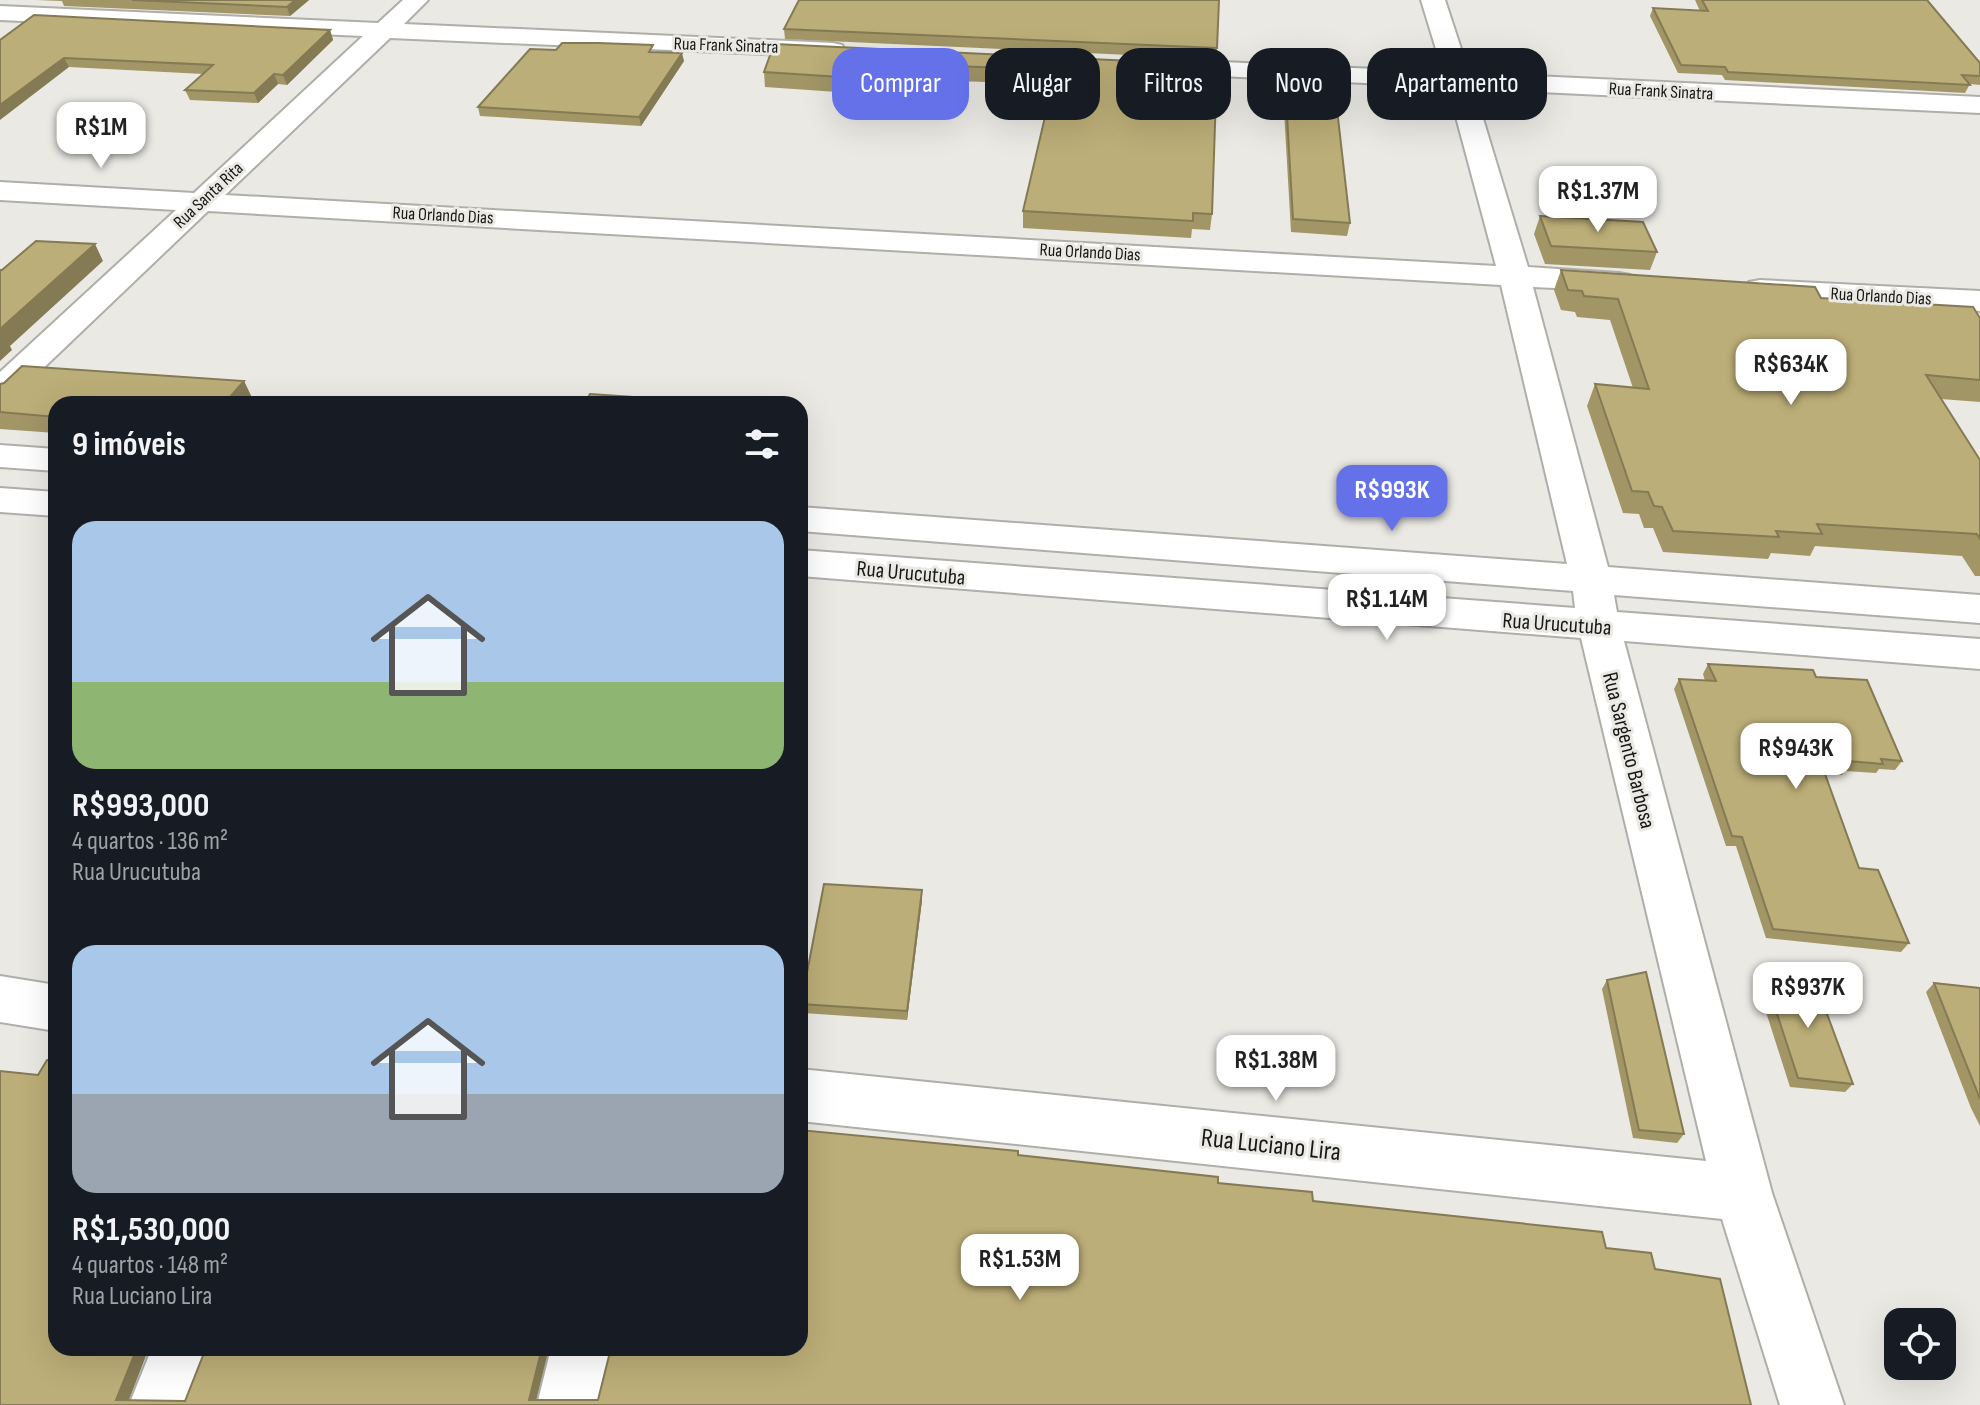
<!DOCTYPE html>
<html lang="pt">
<head>
<meta charset="utf-8">
<style>
  :root { --surface:#171b24; --page:#20242c; --text:#f1f3f6; --muted:#9ea1a6; --accent:#6471e9 }
  body { margin:0; font-family:"Sofia Sans Condensed",sans-serif; background:var(--page); color:var(--text); height:100vh; display:flex; flex-direction:column; font-size:30px; white-space:nowrap }
  * { box-sizing:border-box; margin:0 }
  p { font-size:26px; color:var(--muted) }
  .icon { flex:none; width:44px; height:44px; fill:none; stroke:currentColor; stroke-width:2; stroke-linecap:round; stroke-linejoin:round }
  .map { position:relative; flex:1; overflow:hidden }
  .sheet { position:absolute; left:48px; top:396px; width:760px; height:960px; display:flex; flex-direction:column; background:var(--surface); border-radius:24px; box-shadow:0 8px 32px #0002 }
  .sheet>* { flex:none }
  .guide { position:absolute; left:832px; top:48px; width:760px; height:72px; display:flex; gap:16px }
  .fabs { position:absolute; left:1884px; top:1308px; display:grid; gap:16px }
  .fabs a { display:grid; place-items:center; width:72px; height:72px; border-radius:16px; background:var(--surface); box-shadow:0 8px 32px #0002; font-size:40px }
  .price { position:absolute; translate:-50% -68px; padding:0 18px; border-radius:16px; background:#fff; color:#222; font-size:26px; line-height:52px; filter:drop-shadow(0 2px 4px #0008) }
  .price::after { content:''; position:absolute; left:50%; top:48px; width:24px; height:18px; margin-left:-12px; background:inherit; clip-path:polygon(0 0,100% 0,50% 100%) }
  .price.current { background:var(--accent); color:#fff }
  ul { padding:0; list-style:none }
  li { display:grid; align-content:center; gap:16px; height:424px; padding:0 24px }
  li span { display:grid; place-items:center; height:248px; border-radius:24px; color:#555 }
  li>.icon { margin-inline-start:auto }
  span .icon { width:144px; height:144px; fill:#fffc; stroke-width:1 }
  li b { font-size:34px }
  h2 { display:flex; justify-content:space-between; align-items:center; height:96px; padding:0 24px; font-size:34px }
  .pill { padding:0 28px; border-radius:24px; background:var(--surface); box-shadow:0 8px 32px #0002; font-size:28px; line-height:72px }
  .pill.current { background:var(--accent); color:#fff }
  .map>svg:first-child { display:block }
</style>
</head>
<body>
<div class="map">
<svg width="1980" height="1405" viewBox="0 0 1980 1405">
  <rect width="100%" height="100%" fill="#eae9e4"/>
  <g fill="none" stroke-linecap="round" stroke-linejoin="round">
    <!-- minor casing -->
    <g stroke="#afaea9" stroke-width="4">
      <path id="minor" d="M403,0H428L404,24L833,43L842,45L845,50L842,55L833,57L390,38L225,195L1496,266L1448,87L1157,73L1148,71L1145,66L1148,61L1157,59L1443,72L1421,0H1445L1469,73L1980,97V113L1474,89L1528,267L1619,273L1630,275L1635,282L1630,289L1619,291L1533,287L1608,567L1980,595V623L1614,595L1617,612L1980,639V669L1624,641L1772,1193L1844,1405H1780L1722,1219L800,1121V1069L1706,1161L1581,638L800,576V550L1575,608L1573,591L800,531V507L1567,564L1501,285L208,211L12,398L0,401V372L176,210L0,200V182L194,193L363,36L0,20V6L378,23Z
        M1760,280L1980,291V311L1749,296L1744,289L1749,282Z
        M0,445L56,449V471L0,467Z
        M0,488L56,492V516L0,512Z
        M0,976L56,985V1031L0,1022Z
        M152,1348H216L193,1405H129Z
        M551,1348H615L601,1405H537Z"/>
    </g>
    <!-- minor -->
    <use href="#minor" fill="#fff" fill-rule="evenodd"/>
  </g>
  <!-- wall -->
  <path fill="#a29667" d="M36,0H309L290,16L64,6L62,1Z
    M1695,0H1927L1980,63V85L1970,84L1965,93L1725,80L1722,75L1678,73L1650,16L1653,8L1700,11Z
    M784,29L1217,48L1216,59L785,39Z
    M330,30L333,40L287,85L278,84L258,103L190,100L185,90L203,74L69,67L0,40Z
    M774,44L1217,65L1212,214L1210,230L1192,229L1191,238L1023,228V211L1052,84L954,81L947,109L853,104L852,93L765,87L764,72Z
    M556,50L654,52L684,61L641,126L480,116L478,107Z
    M1285,81L1350,223L1347,236L1291,232L1283,93Z
    M1540,216L1657,252L1650,270L1545,264L1534,234Z
    M1561,270L1821,298L1980,318V402L1941,399L1980,460V576H1975L1962,556L1815,546L1810,556L1771,553L1768,559L1663,552L1653,528H1644L1639,514L1623,513L1587,406L1595,384L1633,388L1610,320L1577,317L1575,312L1561,310L1554,290Z
    M244,381L252,398L246,404H56V433L0,429V384Z
    M1708,664L1816,677L1902,761L1895,770L1879,769L1876,773L1845,771L1842,775L1825,773L1859,868L1909,943L1901,952L1766,938L1736,846H1726L1674,689L1679,679L1705,681L1703,674Z
    M922,890V900L907,1020L803,1013L801,1004Z
    M1764,974L1853,1084L1845,1092L1790,1087L1757,984Z
    M1607,980L1684,1134L1677,1143L1633,1138L1602,989Z
    M1934,983L1980,988V1126L1971,1108L1926,992Z"/>
  <!-- shaded-wall -->
  <path fill="#847a54" d="M295,0H309L290,16L287,7Z
    M330,30L333,40L287,85L283,75Z
    M682,53L684,61L641,126L639,117Z
    M64,58L69,67L0,120V105Z
    M954,66V81L947,109L946,93Z
    M274,74L278,84L258,103L254,93Z
    M95,244L103,261L10,346L12,350L0,361V329Z
    M244,381L252,398L246,404H224Z
    M922,890V900L907,1020V1011Z
    M137,1348H149L127,1405L116,1400Z
    M542,1348H549L535,1405L529,1400Z"/>
  <!-- building -->
  <path fill="#bcae78" stroke="#847a54" stroke-width="2" d="M132,0H295L287,7Z
    M799,0H1219L1217,48L784,29Z
    M1702,0H1927L1980,63V76L1962,75L1970,85L1728,72L1725,67L1681,65L1653,8L1708,11Z
    M34,15L330,30L283,75L274,74L254,93L185,90L213,65L64,58L0,105V40Z
    M562,43H598L653,45L649,52L682,53L639,117L478,107L530,49L556,50Z
    M774,44L1217,65L1212,214L1193,213V221L1023,211L1056,70L954,66L946,93L851,88L855,78L764,72Z
    M1285,81L1334,83L1350,223L1293,219Z
    M1540,216L1643,222L1657,252L1551,246Z
    M36,241L95,244L0,329V270H2Z
    M1561,270L1815,287L1821,298L1973,307L1980,318V380L1926,375L1980,460V539L1977,534L1817,524L1822,534L1776,531L1779,537L1673,531L1662,507L1654,506L1648,492L1632,491L1595,384L1649,389L1618,299L1584,296L1582,291L1568,290Z
    M22,366L244,381L224,404H56V417L0,412V384L4,383Z
    M590,394L736,404H584Z
    M1708,664L1813,670L1816,677L1867,680L1902,761L1881,759L1883,764L1847,761L1849,765L1821,763L1859,868L1878,870L1909,943L1773,929L1742,837L1732,836L1679,679L1716,681Z
    M824,884L922,890L907,1011L801,1004Z
    M1646,972L1684,1134L1639,1130L1607,980Z
    M1764,974L1814,979L1853,1084L1798,1078Z
    M1934,983L1980,988V1099Z
    M47,1060L56,1061V1348H137L116,1400L185,1401L206,1348H542L529,1400H598L611,1348H800V1130L1018,1151V1155L1218,1177V1183L1312,1192L1313,1201L1602,1232L1606,1248L1651,1253L1655,1269L1720,1279L1751,1405H0V1071L38,1075Z"/>
  <g text-anchor="middle" stroke-width="6" stroke-linejoin="round" paint-order="stroke">
    <!-- far-street labels -->
    <g font-size="18" fill="#181816" stroke="#eae9e4">
      <text transform="translate(726 45) rotate(2)" y="6">Rua Frank Sinatra</text>
      <text transform="translate(1661 91) rotate(3)" y="6">Rua Frank Sinatra</text>
      <text transform="translate(208 195) rotate(-43)" y="6">Rua Santa Rita</text>
      <text transform="translate(443 215) rotate(3)" y="6">Rua Orlando Dias</text>
      <text transform="translate(1090 252) rotate(3)" y="6">Rua Orlando Dias</text>
      <text transform="translate(1881 296) rotate(3)" y="6">Rua Orlando Dias</text>
    </g>
    <!-- street labels -->
    <g font-size="22" fill="#181816" stroke="#eae9e4">
      <text transform="translate(911 572) rotate(5)" y="8">Rua Urucutuba</text>
      <text transform="translate(1557 623) rotate(4)" y="8">Rua Urucutuba</text>
      <text transform="translate(1630 750) rotate(76)" y="8">Rua Sargento Barbosa</text>
    </g>
    <!-- near-street labels -->
    <g font-size="26" fill="#181816" stroke="#eae9e4">
      <text transform="translate(1271 1144) rotate(6)" y="9">Rua Luciano Lira</text>
    </g>
  </g>
</svg>
<div class="fabs">
<a><svg class="icon" aria-label="locate" viewBox="0 0 24 24"><circle cx="12" cy="12" r="6"/><path d="M12 2v4M12 18v4M2 12h4M18 12h4"/></svg></a>
</div>
<b class="price" style="left:101px;top:170px">R$1M</b>
<b class="price" style="left:1598px;top:234px">R$1.37M</b>
<b class="price" style="left:1791px;top:407px">R$634K</b>
<b class="price current" style="left:1392px;top:533px">R$993K</b>
<b class="price" style="left:1387px;top:642px">R$1.14M</b>
<b class="price" style="left:1796px;top:791px">R$943K</b>
<b class="price" style="left:1808px;top:1030px">R$937K</b>
<b class="price" style="left:1276px;top:1103px">R$1.38M</b>
<b class="price" style="left:1020px;top:1302px">R$1.53M</b>
<div class="guide">
<a class="pill current">Comprar</a>
<a class="pill">Alugar</a>
<a class="pill">Filtros</a>
<a class="pill">Novo</a>
<a class="pill">Apartamento</a>
</div>
<section class="sheet">
<h2>9 imóveis<svg class="icon" aria-label="filters" viewBox="0 0 24 24"><path d="M4 7h16M4 17h16"/><circle cx="9" cy="7" r="2"/><circle cx="15" cy="17" r="2"/></svg></h2>
<ul>
<li><span style="background:linear-gradient(#a9c7e8 65%,#8fb573 0)"><svg class="icon" aria-label="home" viewBox="0 0 24 24"><path d="M3 11l9-7 9 7M6 9v11h12V9"/></svg></span><div><b>R$993,000</b><p>4 quartos · 136 m²</p><p>Rua Urucutuba</p></div></li>
<li><span style="background:linear-gradient(#a9c7e8 60%,#9aa5b1 0)"><svg class="icon" aria-label="home" viewBox="0 0 24 24"><path d="M3 11l9-7 9 7M6 9v11h12V9"/></svg></span><div><b>R$1,530,000</b><p>4 quartos · 148 m²</p><p>Rua Luciano Lira</p></div></li>
</ul>
</section>
</div>
</body>
</html>
